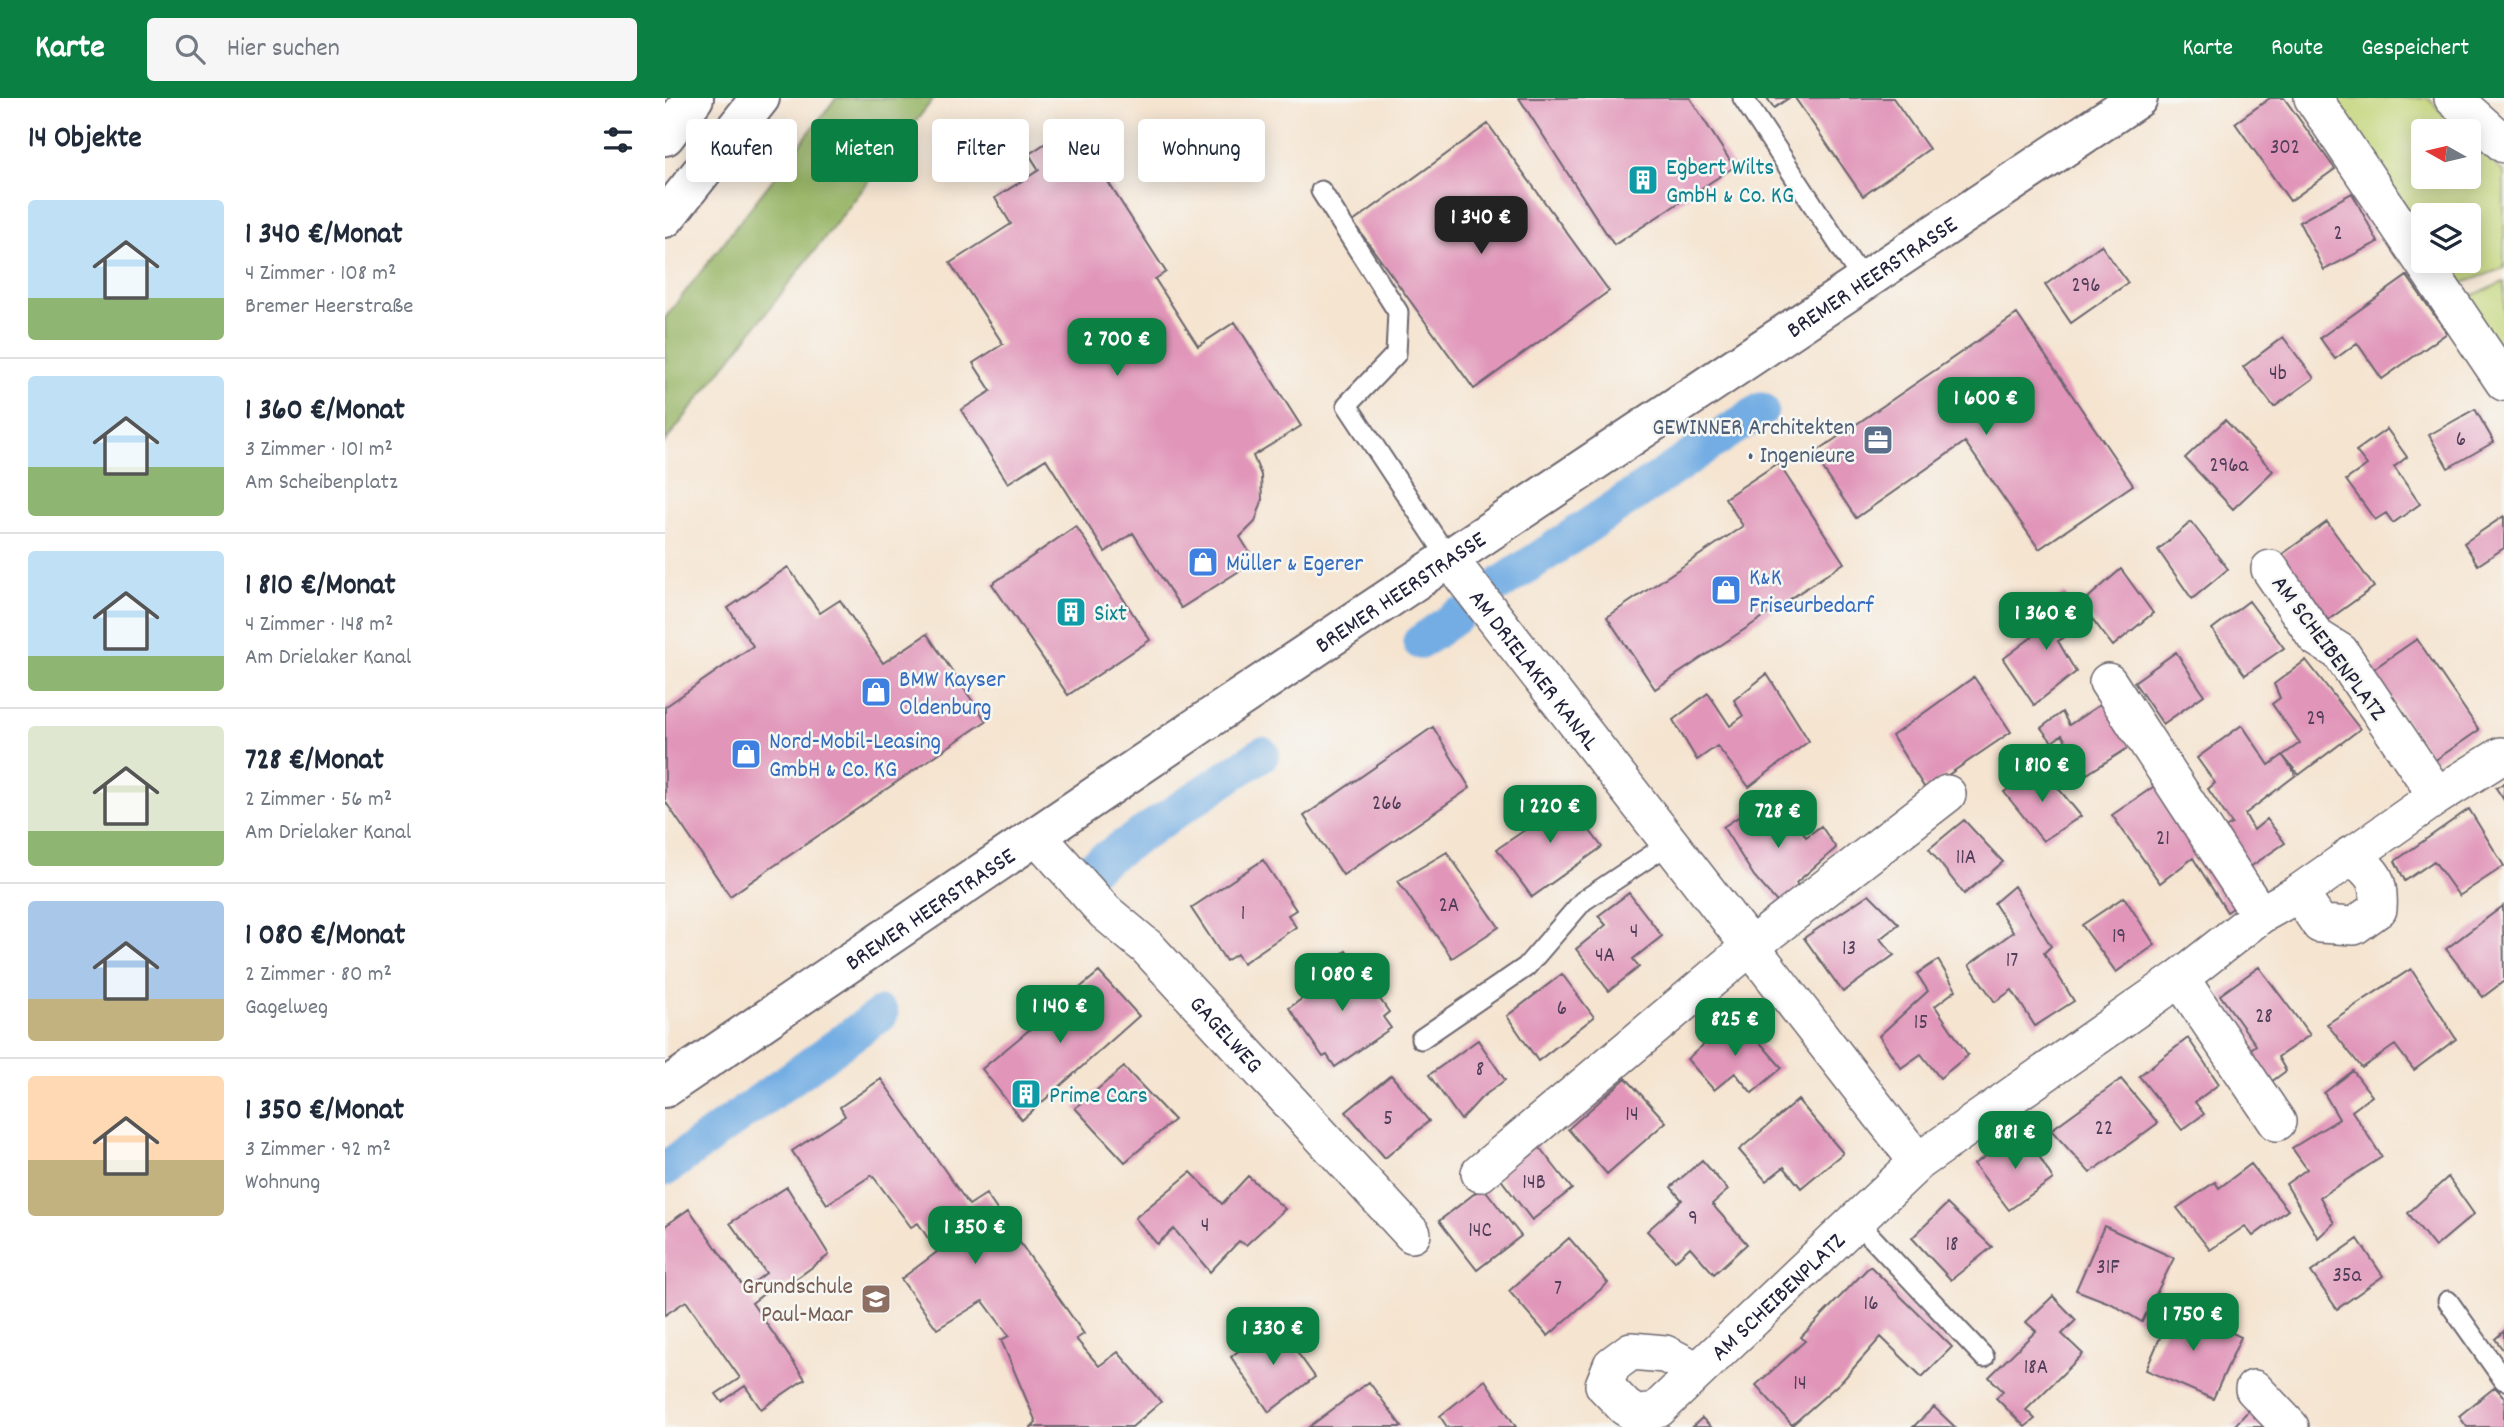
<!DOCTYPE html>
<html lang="de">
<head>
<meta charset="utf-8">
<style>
  :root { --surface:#fff; --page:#f6f6f7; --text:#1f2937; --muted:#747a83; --line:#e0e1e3; --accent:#0b8043 }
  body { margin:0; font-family:Dekko,sans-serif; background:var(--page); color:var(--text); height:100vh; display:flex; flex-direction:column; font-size:26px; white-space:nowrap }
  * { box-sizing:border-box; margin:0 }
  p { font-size:23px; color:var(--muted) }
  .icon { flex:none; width:38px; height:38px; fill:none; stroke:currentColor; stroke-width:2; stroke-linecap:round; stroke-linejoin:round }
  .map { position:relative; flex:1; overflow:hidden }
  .details { display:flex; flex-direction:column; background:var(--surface); width:665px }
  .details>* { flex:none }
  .banner { position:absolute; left:21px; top:21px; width:665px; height:63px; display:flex; gap:14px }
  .needle { width:46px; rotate:278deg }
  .controls { position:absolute; left:1746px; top:21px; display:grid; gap:14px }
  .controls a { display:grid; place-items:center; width:70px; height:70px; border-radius:7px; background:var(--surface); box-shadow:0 4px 18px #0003; font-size:35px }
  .price { position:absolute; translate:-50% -60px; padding:0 16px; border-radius:14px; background:var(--accent); color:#fff; font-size:23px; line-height:46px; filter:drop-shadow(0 2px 4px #0008) }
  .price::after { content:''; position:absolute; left:50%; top:42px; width:21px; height:16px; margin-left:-10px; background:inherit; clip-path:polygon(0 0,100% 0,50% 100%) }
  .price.selected { background:#222; color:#fff }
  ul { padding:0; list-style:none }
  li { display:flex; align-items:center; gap:21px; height:175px; padding:0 28px }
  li+li { border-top:2px solid var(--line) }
  li span { display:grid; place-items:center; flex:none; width:196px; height:140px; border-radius:7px; color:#555 }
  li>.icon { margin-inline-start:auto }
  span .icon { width:84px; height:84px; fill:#fffc; stroke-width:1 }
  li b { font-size:30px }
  h2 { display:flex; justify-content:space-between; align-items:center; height:84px; padding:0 28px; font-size:30px }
  .tag { padding:0 24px; border-radius:7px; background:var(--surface); box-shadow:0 4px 18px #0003; font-size:24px; line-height:63px }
  .tag.selected { background:var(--accent); color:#fff }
  header { display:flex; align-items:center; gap:42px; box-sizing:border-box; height:98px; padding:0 35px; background:var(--accent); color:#fff }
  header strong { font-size:33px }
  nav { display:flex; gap:38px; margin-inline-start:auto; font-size:24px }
  .search { width:490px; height:63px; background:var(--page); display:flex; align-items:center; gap:18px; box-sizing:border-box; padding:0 24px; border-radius:7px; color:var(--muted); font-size:26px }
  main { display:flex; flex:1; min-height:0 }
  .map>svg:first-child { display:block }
</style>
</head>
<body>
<header>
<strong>Karte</strong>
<div class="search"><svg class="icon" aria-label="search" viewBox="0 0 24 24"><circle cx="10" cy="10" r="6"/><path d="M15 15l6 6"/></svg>Hier suchen</div>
<nav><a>Karte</a><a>Route</a><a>Gespeichert</a></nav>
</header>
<main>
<section class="details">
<h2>14 Objekte<svg class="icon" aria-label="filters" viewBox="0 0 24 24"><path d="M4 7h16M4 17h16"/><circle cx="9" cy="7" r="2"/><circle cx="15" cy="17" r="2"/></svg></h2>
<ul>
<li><span style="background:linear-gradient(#bfe0f5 70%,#8fb573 0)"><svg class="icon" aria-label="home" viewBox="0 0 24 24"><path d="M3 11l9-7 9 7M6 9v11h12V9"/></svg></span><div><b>1 340 €/Monat</b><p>4 Zimmer · 108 m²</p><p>Bremer Heerstraße</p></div></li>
<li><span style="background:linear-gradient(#bfe0f5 65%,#8fb573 0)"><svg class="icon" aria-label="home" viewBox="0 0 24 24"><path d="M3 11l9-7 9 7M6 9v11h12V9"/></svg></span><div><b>1 360 €/Monat</b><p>3 Zimmer · 101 m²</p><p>Am Scheibenplatz</p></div></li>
<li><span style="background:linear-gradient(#bfe0f5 75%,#8fb573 0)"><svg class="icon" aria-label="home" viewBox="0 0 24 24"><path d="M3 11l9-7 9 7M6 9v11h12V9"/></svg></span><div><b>1 810 €/Monat</b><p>4 Zimmer · 148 m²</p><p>Am Drielaker Kanal</p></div></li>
<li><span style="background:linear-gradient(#dfe7d0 75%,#8fb573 0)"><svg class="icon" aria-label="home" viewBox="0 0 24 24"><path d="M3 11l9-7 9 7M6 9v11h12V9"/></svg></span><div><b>728 €/Monat</b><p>2 Zimmer · 56 m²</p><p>Am Drielaker Kanal</p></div></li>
<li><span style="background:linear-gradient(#a9c7e8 70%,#c2b280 0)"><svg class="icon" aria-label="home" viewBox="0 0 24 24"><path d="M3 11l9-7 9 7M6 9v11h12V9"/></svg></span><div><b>1 080 €/Monat</b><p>2 Zimmer · 80 m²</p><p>Gagelweg</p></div></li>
<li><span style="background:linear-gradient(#ffd9b3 60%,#c2b280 0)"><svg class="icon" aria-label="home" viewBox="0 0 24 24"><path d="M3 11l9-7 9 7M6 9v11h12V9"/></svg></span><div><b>1 350 €/Monat</b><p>3 Zimmer · 92 m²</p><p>Wohnung</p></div></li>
</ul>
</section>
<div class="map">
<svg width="1839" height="1329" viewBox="0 0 1839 1329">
  <rect width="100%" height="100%" fill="#f6f6f2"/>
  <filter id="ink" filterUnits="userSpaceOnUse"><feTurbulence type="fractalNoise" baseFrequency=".0143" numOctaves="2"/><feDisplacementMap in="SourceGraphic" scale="14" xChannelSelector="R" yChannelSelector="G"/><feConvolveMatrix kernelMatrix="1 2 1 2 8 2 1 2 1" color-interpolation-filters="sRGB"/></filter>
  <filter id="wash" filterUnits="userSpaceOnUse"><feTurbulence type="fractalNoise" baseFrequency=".00686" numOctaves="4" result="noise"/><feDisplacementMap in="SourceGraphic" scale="28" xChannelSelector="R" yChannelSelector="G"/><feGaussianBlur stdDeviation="1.57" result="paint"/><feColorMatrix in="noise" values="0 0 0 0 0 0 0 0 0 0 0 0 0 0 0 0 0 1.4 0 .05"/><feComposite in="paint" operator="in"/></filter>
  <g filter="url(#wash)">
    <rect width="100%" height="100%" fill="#f5e4d0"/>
    <!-- green -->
    <path fill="#c2d477" stroke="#727b59" stroke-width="2" d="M1661,0H1763L1796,33H1759V79H1804V41L1839,75V170L1787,189L1770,163H1804V117H1759V146Z
      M1839,184V270L1794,203Z"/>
    <!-- forest -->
    <path fill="#99b668" stroke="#5e6c52" stroke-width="2" d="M171,0H269L0,344V220Z"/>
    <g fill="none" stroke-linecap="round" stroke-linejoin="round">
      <!-- canal -->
      <path stroke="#73ade3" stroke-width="35" d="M837,485L1096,312
        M755,544L792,518
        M420,774L597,656
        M0,1071L216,916"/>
    </g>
    <g id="blocks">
      <!-- building -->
      <path fill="#e196b9" d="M854,0H1025L1069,69L949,147Z
        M1102,0H1124L1109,10Z
        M1130,0H1228L1264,51L1198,98Z
        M1605,0H1619L1670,71L1625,103L1570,25Z
        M823,26L944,193L809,291L688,124Z
        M407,28L501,174L490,181L533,248L570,224L636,328L588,358L596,377L597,403L590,424L575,439L590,463L516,510L468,435L440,454L381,361L343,385L296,312L326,293L308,265L338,246L285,165L346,126L330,100L374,72L364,56Z
        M1687,95L1713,144L1659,172L1634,124Z
        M1436,147L1463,185L1406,225L1380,187Z
        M1742,178L1782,235L1717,281L1692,245L1670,261L1655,240Z
        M1352,216L1468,387L1374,451L1300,344L1191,420L1148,356Z
        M1618,239L1649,280L1609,309L1578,269Z
        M1810,311L1829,344L1783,370L1764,337Z
        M1560,322L1608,373L1568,411L1520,360Z
        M1722,331L1742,359L1729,369L1755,406L1728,425L1721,415L1710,422L1681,382L1702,367L1691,353Z
        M1113,365L1179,465L990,591L942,519L1078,428L1060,400Z
        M1839,418V450L1813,467L1799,445Z
        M1526,424L1563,471L1527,501L1493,452Z
        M1662,424L1709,489L1663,522L1616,457Z
        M411,428L485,542L403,597L327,486Z
        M123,469L155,515L175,502L218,565L262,536L321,623L65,798L0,703V609L88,548L63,510Z
        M1456,471L1488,515L1448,548L1416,506Z
        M1399,495L1418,526L1393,543L1411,574L1369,607L1338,561L1379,530L1371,518Z
        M1584,503L1619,550L1580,577L1547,531Z
        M1752,541L1814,632L1769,663L1707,572Z
        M1511,554L1539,597L1498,626L1469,584Z
        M1641,562L1695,631L1634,677L1618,658L1631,677L1580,716L1589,732L1602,721L1620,745L1582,771L1557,732L1567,726L1543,691L1550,685L1532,660L1577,627L1604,667L1635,645L1607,606L1615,600L1609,586Z
        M1102,576L1144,643L1084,689L1052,648L1032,662L1008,622L1043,595L1065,628L1078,618L1069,602Z
        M1309,579L1346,634L1261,692L1227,638Z
        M1439,604L1466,648L1422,676L1397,637L1387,644L1376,630L1397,614L1404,627Z
        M768,629L805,690L678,777L639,718Z
        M1376,669L1416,718L1378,743L1339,694Z
        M1494,685L1580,802L1562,814L1528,760L1495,785L1447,717Z
        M1839,685V702L1831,690Z
        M892,689L937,749L867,799L832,751L885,715L875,699Z
        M1098,703L1108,718L1122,709L1141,739L1156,728L1171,750L1131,785L1137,795L1117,810L1089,778L1058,729Z
        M1804,711L1839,768L1794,798L1769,763L1740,783L1730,763Z
        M1299,722L1338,764L1299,796L1264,751Z
        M782,754L834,829L787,860L733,783Z
        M598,762L631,812L623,817L631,829L578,865L572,856L561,863L526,810Z
        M1349,788L1386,848L1379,855L1409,903L1370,928L1347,892L1330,904L1304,867L1348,834L1329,805Z
        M964,795L997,838L968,861L974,869L944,893L911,851L941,827L933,818Z
        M1204,796L1234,826L1215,841L1229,857L1178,894L1139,840Z
        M1459,799L1490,847L1451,874L1417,827Z
        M1838,808L1839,883L1818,899L1781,851Z
        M681,853L724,914L718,919L726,930L670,969L662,957L658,959L624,910L672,876L665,864Z
        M1273,862L1291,892L1270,908L1303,957L1275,980L1256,956L1236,970L1214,938L1263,893L1252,876Z
        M1594,869L1645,937L1613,959L1621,973L1599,989L1577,958L1591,947L1555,897Z
        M1746,871L1791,941L1749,972L1730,947L1697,970L1662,926Z
        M434,874L474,918L357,1022L317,971Z
        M897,876L929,919L873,963L842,918Z
        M1072,918L1117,970L1087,995L1070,975L1049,992L1022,961Z
        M1523,940L1554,986L1530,1004L1539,1016L1517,1032L1474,978Z
        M813,942L840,982L816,1000L796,1022L764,977Z
        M459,969L509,1022L460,1064L410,1010Z
        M1688,973L1707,998L1687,1013L1717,1059L1655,1099L1669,1125L1653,1140L1621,1086L1642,1071L1627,1050L1674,1021L1659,995Z
        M726,977L764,1023L720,1060L681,1014Z
        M961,980L1001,1024L942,1076L903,1031Z
        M216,981L304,1107L321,1096L419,1236L411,1241L434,1268L453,1254L496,1304L467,1329H366L371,1324L336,1242L344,1238L318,1203L272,1231L236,1181L272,1154L253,1125L246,1129L207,1077L162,1106L127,1053L180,1018L175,1009Z
        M1456,981L1493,1025L1425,1075L1386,1032Z
        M1133,1002L1178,1055L1136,1090L1119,1069L1101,1083L1074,1052Z
        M1359,1033L1388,1081L1344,1112L1309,1066Z
        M871,1045L907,1091L867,1122L831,1075Z
        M1037,1062L1063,1092L1047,1106L1082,1146L1049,1176L1025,1149L1010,1163L982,1133L1017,1102L1006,1089Z
        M1586,1066L1623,1112L1588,1138L1580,1128L1545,1152L1512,1110L1550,1084L1554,1090Z
        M526,1074L557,1106L583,1078L620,1111L581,1147L574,1143L545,1174L509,1131L492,1146L470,1120Z
        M1783,1079L1809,1116L1770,1149L1743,1115Z
        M122,1089L164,1157L117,1191L110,1187L87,1205L140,1281L96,1311L80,1288L57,1304L51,1296L75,1280L21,1203L0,1217V1128L24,1111L80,1191L101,1175L65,1125Z
        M818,1089L856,1138L812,1172L774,1123Z
        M1282,1106L1327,1149L1286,1182L1247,1140Z
        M1439,1128L1509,1160L1477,1224L1447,1206L1411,1192Z
        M904,1140L943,1185L883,1238L844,1193Z
        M1693,1141L1718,1178L1672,1211L1646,1174Z
        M1205,1168L1287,1249L1257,1279L1216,1239L1178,1282L1127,1327L1091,1287L1140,1243L1136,1239Z
        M1388,1198L1411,1222L1397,1236L1418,1256L1361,1312L1370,1321L1360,1329L1331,1300L1338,1293L1324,1279L1371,1233L1361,1224Z
        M1509,1207L1576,1239L1548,1301L1481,1272Z
        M610,1223L650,1279L604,1314L566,1259Z
        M1839,1233V1253L1830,1241Z
        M820,1282L851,1329H782L775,1318Z
        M704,1284L737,1329H644Z
        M1830,1289L1839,1299V1329H1802L1794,1318Z
        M1269,1309L1290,1329H1248Z
        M1586,1310L1614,1329H1568Z
        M1037,1320L1046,1329H1027Z"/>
    </g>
  </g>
  <g filter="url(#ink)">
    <use href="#blocks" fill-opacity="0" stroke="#6c666f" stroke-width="2"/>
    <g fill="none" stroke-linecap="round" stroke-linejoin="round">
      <!-- lane casing -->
      <g stroke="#6c666f" stroke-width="23">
        <path id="lane" d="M1078,0L1198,183
          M656,93L733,214L731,256L682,307L784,461
          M756,941L861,869L918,803L1005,745
          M1192,1124L1319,1259
          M1783,1203L1839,1282"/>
      </g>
      <!-- street casing -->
      <g stroke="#6c666f" stroke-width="40">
        <g id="street">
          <path d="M1648,0L1839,284"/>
          <path d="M1788,0L1839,46"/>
          <path id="s1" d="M784,461L1253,1064"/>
          <path d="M1605,471L1651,539L1675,554L1772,698"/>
          <path d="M1443,584L1595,817"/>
          <path id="s2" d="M373,739L440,814L482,849L747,1136"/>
          <path d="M1634,795L1655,826L1689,828L1713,811C1715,781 1709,776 1686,757"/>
          <path d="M1515,880L1612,1024"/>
          <path d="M815,1075L1086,848L1282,696"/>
          <path id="s3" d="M1033,1273L1000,1256L966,1253L947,1267L939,1287L960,1309L974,1318L993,1311L1253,1064L1515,880L1595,817L1634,795L1772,698L1836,658"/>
          <path d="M1589,1291L1625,1329"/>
        </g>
      </g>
      <!-- secondary casing -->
      <g stroke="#6c666f" stroke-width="42">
        <g id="secondary">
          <path id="s4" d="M0,990L545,620L1473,0"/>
        </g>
      </g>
      <!-- highway casing -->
      <g stroke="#6c666f" stroke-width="42">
        <path id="highway" d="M0,38L29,0
          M0,120L95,0"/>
      </g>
      <!-- lane -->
      <use href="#lane" stroke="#fff" stroke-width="19"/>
      <!-- street -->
      <use href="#street" stroke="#fff" stroke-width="37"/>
      <!-- secondary -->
      <use href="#secondary" stroke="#fff" stroke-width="38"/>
      <!-- highway -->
      <use href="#highway" stroke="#fff" stroke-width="38"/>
    </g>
  </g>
  <!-- icons -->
  <defs>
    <g id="building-square" transform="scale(1.575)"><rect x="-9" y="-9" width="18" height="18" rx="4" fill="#0f9aa8" stroke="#f6f6f2"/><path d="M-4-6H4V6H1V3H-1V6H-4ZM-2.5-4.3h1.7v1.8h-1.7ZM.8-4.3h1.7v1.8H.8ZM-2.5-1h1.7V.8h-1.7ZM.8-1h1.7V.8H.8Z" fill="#fff"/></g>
    <g id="office-square" transform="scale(1.575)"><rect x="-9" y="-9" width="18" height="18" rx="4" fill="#5c6f8a" stroke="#f6f6f2"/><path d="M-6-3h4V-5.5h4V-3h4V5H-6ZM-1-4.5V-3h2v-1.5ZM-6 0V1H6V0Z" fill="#fff"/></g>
    <g id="shop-square" transform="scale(1.575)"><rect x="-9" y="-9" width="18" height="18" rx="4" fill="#3f7fe0" stroke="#f6f6f2"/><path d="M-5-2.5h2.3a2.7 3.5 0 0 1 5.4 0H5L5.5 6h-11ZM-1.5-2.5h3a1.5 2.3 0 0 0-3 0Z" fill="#fff"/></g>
    <g id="school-square" transform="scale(1.575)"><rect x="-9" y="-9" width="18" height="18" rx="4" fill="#8d6e63" stroke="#f6f6f2"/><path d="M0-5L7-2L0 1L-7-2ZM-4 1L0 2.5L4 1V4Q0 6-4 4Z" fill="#fff"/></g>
  </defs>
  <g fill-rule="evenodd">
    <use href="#building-square" x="978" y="82"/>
    <use href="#office-square" x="1213" y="342"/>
    <use href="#shop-square" x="538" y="464"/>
    <use href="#shop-square" x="1061" y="492"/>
    <use href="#building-square" x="406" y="514"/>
    <use href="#shop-square" x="211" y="594"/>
    <use href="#shop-square" x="81" y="656"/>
    <use href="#building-square" x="361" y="996"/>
    <use href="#school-square" x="211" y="1201"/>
  </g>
  <g text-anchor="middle" stroke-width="5" stroke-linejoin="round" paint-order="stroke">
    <!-- number labels -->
    <g font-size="21" fill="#523f5a">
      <text x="1620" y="55">302</text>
      <text x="1673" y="141">2</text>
      <text x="1421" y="193">296</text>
      <text x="1613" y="281">4b</text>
      <text x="1796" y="347">6</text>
      <text x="1564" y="373">296a</text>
      <text x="1651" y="626">29</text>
      <text x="722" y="711">266</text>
      <text x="1498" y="746">21</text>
      <text x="1301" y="765">11A</text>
      <text x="784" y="813">2A</text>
      <text x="578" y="821">1</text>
      <text x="969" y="839">4</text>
      <text x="1454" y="844">19</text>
      <text x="1184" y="856">13</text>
      <text x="940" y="863">4A</text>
      <text x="1347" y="868">17</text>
      <text x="897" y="916">6</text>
      <text x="1599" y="924">28</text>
      <text x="1256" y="930">15</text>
      <text x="815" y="977">8</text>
      <text x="967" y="1022">14</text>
      <text x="723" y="1026">5</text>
      <text x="1439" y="1036">22</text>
      <text x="869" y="1090">14B</text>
      <text x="1028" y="1126">9</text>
      <text x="540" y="1133">4</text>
      <text x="815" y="1138">14C</text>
      <text x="1287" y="1152">18</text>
      <text x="1443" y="1175">31F</text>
      <text x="1682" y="1183">35a</text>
      <text x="893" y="1196">7</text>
      <text x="1206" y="1211">16</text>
      <text x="1371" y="1275">18A</text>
      <text x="1135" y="1291">14</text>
    </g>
    <!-- culture labels -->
    <g font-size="24" fill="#0d838f" stroke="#f6f6f2" text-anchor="start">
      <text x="1001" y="76">Egbert Wilts<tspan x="1001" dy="28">GmbH &amp; Co. KG</tspan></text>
      <text x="429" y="522">Sixt</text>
      <text x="384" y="1004">Prime Cars</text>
    </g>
    <!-- street labels -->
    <g font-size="24" fill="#22223b" stroke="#f6f6f2">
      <text dy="8" stroke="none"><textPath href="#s4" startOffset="1454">BREMER HEERSTRASSE</textPath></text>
      <text dy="8" stroke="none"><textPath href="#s4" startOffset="887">BREMER HEERSTRASSE</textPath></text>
      <text transform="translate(1665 549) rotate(53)" y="8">AM SCHEIBENPLATZ</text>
      <text dy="8" stroke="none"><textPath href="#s1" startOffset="140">AM DRIELAKER KANAL</textPath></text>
      <text dy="8" stroke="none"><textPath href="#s4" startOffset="320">BREMER HEERSTRASSE</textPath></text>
      <text dy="8" stroke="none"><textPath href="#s2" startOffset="273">GAGELWEG</textPath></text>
      <text dy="8" stroke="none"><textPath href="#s3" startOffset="348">AM SCHEIBENPLATZ</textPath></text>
    </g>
    <!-- service labels -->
    <g font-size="24" fill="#4e5e75" stroke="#f6f6f2" text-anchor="end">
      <text x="1190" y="336">GEWINNER Architekten<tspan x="1190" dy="28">• Ingenieure</tspan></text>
    </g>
    <!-- shop labels -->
    <g font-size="24" fill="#366cbe" stroke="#f6f6f2" text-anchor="start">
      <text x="561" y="472">Müller &amp; Egerer</text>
      <text x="1084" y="486">K&amp;K<tspan x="1084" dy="28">Friseurbedarf</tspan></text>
      <text x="234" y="588">BMW Kayser<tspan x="234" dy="28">Oldenburg</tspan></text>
      <text x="104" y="650">Nord-Mobil-Leasing<tspan x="104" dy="28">GmbH &amp; Co. KG</tspan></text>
    </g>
    <!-- education labels -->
    <g font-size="24" fill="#785e54" stroke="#f6f6f2" text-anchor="end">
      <text x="188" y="1195">Grundschule<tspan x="188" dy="28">Paul-Maar</tspan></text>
    </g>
  </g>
</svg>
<div class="controls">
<a><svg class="needle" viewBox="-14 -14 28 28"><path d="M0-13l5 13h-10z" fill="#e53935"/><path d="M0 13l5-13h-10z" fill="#747a83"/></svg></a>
<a><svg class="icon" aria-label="layers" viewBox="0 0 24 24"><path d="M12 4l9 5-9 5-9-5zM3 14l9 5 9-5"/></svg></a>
</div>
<b class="price selected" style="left:816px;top:158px">1 340 €</b>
<b class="price" style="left:452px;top:280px">2 700 €</b>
<b class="price" style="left:1321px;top:339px">1 600 €</b>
<b class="price" style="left:1381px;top:554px">1 360 €</b>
<b class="price" style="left:1377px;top:706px">1 810 €</b>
<b class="price" style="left:885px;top:747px">1 220 €</b>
<b class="price" style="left:1113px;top:752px">728 €</b>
<b class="price" style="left:677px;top:915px">1 080 €</b>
<b class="price" style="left:395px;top:947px">1 140 €</b>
<b class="price" style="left:1070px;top:960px">825 €</b>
<b class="price" style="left:1350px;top:1073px">881 €</b>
<b class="price" style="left:310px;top:1168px">1 350 €</b>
<b class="price" style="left:1528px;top:1255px">1 750 €</b>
<b class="price" style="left:608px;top:1269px">1 330 €</b>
<div class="banner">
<a class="tag">Kaufen</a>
<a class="tag selected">Mieten</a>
<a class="tag">Filter</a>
<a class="tag">Neu</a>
<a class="tag">Wohnung</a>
</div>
</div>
</main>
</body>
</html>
